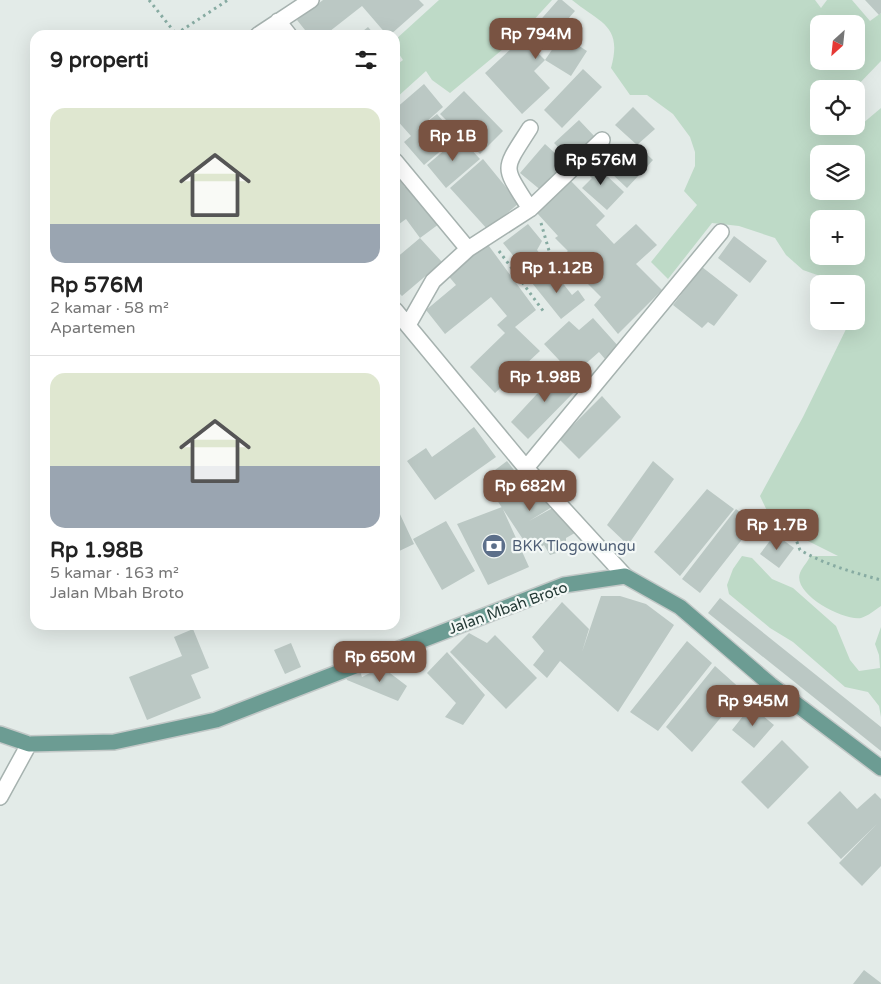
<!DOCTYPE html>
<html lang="id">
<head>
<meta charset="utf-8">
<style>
  :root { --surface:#fff; --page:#f6f6f6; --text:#222; --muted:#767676; --line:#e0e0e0; --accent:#795342 }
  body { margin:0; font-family:"Varela Round",sans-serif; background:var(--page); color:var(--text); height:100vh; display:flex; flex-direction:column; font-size:19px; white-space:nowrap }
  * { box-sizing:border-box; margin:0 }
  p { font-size:16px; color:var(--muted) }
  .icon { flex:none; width:28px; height:28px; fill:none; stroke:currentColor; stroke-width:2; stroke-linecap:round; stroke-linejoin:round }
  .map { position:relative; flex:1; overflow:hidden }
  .side { position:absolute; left:30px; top:30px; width:370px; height:600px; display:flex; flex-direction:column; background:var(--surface); border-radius:15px; box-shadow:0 5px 20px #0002 }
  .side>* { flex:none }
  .needle { width:32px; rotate:207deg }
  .tools { position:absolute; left:810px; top:15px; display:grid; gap:10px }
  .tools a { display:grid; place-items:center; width:55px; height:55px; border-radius:10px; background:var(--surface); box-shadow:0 5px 20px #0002; font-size:25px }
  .price { position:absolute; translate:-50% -42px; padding:0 11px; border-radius:10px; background:var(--accent); color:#fff; font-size:16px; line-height:32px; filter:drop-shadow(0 1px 2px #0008) }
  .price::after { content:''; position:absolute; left:50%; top:30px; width:15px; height:11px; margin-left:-8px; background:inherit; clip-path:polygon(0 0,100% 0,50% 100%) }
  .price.active { background:#222; color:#fff }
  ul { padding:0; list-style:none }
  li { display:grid; align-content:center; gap:10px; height:265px; padding:0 20px }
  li+li { border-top:1px solid var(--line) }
  li span { display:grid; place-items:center; height:155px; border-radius:15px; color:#555 }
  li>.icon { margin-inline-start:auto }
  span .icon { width:90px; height:90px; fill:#fffc; stroke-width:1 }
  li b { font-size:21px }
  h2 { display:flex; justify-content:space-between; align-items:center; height:60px; padding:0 20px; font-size:21px }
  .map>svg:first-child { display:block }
</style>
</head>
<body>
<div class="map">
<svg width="881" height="984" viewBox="0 0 881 984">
  <rect width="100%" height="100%" fill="#e3ebe8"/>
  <!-- green -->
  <path fill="#bedac7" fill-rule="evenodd" d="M439,0H552L521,34L450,93L432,80L426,71L395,99V66L403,60L395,48V40Z
    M572,0H815L821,8L827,0H852L870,21L881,13V61L854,89H819V126H856V115L862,124L881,108V606C875,610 868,616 861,618C843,621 792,594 800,573C802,567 808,562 810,556H838L808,541L795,527L770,517L760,496L803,417L850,321H856V284H833L823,277L803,270L786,255L775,238L739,226L712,223L668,279L651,262L697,205L684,191L695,166V152L690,137L673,114L647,95H630L611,68C623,25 600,23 572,0ZM819,24H856V61H819ZM819,154H856V191H819ZM819,219H856V256H819Z
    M742,556L752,558L772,579L793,588L836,626L850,660L859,671L880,668L879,655L875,644L881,627V717L879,706L868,692L845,687L793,642L770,628L729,594L727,585L733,569Z"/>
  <!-- building -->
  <path fill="#bbc8c4" d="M323,0H419L424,5L390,35H387L362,6L325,35H309L297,20Z
    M558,0H562L575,11L538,53L545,60L562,35L587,51L571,76L545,60L534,71L550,88L522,114L485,73L513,47L514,50Z
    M865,0H881V13L879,15Z
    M368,27L375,35H358Z
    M583,69L602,87L562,128L544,110Z
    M424,84L443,107L416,131L437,114L457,137L424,165L404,142L411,136L395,118V109Z
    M464,91L503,131L480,154L440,114Z
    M633,107L655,129L637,145L615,125Z
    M579,120L596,138L572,161L554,143Z
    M460,137L480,159L446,188L427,165Z
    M545,144L567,164L543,192L520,173Z
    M637,145L653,160L627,188L611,173Z
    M483,159L519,203L488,230L450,188Z
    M589,159L624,192L607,210L582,188L592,178L580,167Z
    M395,174L405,187L410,184L439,224L420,238L406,219L395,227Z
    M571,181L605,216L596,225L614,244L636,224L657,245L636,264L662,290L618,334L594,305L601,297L580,276L578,280L559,258L568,251L555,238L558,236L537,213Z
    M528,224L542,241L537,250L549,265L532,279L503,243Z
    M734,236L767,261L750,283L718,258Z
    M420,238L442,262L402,296L395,289V259Z
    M486,242L536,310L515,327L540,351L495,393L470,367L505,333L497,325L507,316L491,297L445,334L426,310L456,285L446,273Z
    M702,267L738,295L714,326L708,322L702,328L673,305Z
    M551,268L572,295L578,290L585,300L561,319L532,283Z
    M593,318L619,347L605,359L599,352L573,375L544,344L569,321L579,330Z
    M561,368L580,386L528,439L511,422Z
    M602,396L621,417L579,459L559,439Z
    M474,427L496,457L435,500L407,461L426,448L432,457Z
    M507,461L533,495L540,491L552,507L529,521L558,505L580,530L566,538V550L550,555L544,545L532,553L483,479Z
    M653,461L674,479L628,545L607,525Z
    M707,489L734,509L680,576L654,552Z
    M502,507L529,567L488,585L457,524Z
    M736,509L755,523L700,593L682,579Z
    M398,510L414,544L395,553V511Z
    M446,521L475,571L442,590L413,539Z
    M775,534L794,548L779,568L760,554Z
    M601,596H620L646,604L674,625L618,712L560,661L547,678L533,665L544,651L532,637L562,602L589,629L582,652Z
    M720,598L881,727V751L708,613Z
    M193,629L209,668L191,675L201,698L147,720L129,677L182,656L174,637Z
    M469,633L487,643L495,635L537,678L506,709L450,652Z
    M687,641L712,663L658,731L630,712Z
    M291,643L301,667L285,674L274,650Z
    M447,652L485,695L463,725L445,717L456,703L427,673Z
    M715,666L743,691L692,752L666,727Z
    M382,667L407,686L398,701L347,680L345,676L360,671L362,677Z
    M751,706L774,725L754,748L732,730Z
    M782,740L809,767L768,809L741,782Z
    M840,791L857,809L875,793L881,799V866L862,886L839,863L877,824L841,859L807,823Z
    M864,970L881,983V984H853Z"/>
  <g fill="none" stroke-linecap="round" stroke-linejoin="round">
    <!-- minor casing -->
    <g stroke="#a6b2af" stroke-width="18">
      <path id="minor" d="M278,21L289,35
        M258,35L311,0
        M530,128C502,172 502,164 530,209
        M395,161L468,249L433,281L408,325
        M468,249L530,209L602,140
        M395,310L526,468L625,576
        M526,468L721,232
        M0,797L29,744"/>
    </g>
    <!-- major casing -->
    <g stroke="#c2c8c7" stroke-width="18">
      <path id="major" d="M0,734L29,744L114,742L216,720L564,585L625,576L680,607L771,685L881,768"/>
    </g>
    <!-- path -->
    <path stroke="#87aba2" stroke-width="3" stroke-dasharray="2.5 4" stroke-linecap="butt" d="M149,0L176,34
      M176,34L228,0
      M541,223L552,261L571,284
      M499,251L544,312
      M763,526L777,529L795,537L800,550C826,565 852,572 881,580"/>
    <!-- minor -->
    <use href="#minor" stroke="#fff" stroke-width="15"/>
    <!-- major -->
    <use href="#major" stroke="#6c9c93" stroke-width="15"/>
  </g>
  <!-- icons -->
  <defs>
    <g id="bank-disc" transform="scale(1.25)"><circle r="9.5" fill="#5c6f8a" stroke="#f3f8f6"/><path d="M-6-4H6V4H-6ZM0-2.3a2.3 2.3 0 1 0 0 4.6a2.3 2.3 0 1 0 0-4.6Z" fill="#fff"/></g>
  </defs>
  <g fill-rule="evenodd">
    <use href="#bank-disc" x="494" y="546"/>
  </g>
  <g text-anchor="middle" stroke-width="4.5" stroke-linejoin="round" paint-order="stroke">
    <!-- service labels -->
    <g font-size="15" fill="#4e5e75" stroke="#f3f8f6" text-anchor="start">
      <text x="512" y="551">BKK Tlogowungu</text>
    </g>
    <!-- street labels -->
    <g font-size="15" fill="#243a36" stroke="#f3f8f6">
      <text transform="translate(508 608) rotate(-20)" y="5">Jalan Mbah Broto</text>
    </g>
  </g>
</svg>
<div class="tools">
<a><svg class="needle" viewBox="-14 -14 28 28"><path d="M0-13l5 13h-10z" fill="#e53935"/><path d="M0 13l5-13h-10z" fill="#767676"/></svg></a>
<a><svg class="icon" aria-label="locate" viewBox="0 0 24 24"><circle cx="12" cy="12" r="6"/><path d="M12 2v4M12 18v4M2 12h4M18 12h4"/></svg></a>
<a><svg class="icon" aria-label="layers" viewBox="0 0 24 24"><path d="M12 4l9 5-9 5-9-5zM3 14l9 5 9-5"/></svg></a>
<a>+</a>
<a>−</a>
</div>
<b class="price" style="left:536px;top:60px">Rp 794M</b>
<b class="price" style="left:453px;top:162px">Rp 1B</b>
<b class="price active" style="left:601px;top:186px">Rp 576M</b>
<b class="price" style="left:557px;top:294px">Rp 1.12B</b>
<b class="price" style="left:545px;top:403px">Rp 1.98B</b>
<b class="price" style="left:530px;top:512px">Rp 682M</b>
<b class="price" style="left:777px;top:551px">Rp 1.7B</b>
<b class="price" style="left:380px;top:683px">Rp 650M</b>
<b class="price" style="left:753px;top:727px">Rp 945M</b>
<section class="side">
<h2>9 properti<svg class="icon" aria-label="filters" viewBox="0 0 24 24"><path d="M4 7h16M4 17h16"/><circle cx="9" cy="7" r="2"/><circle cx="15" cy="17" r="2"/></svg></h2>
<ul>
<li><span style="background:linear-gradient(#dfe7d0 75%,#9aa5b1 0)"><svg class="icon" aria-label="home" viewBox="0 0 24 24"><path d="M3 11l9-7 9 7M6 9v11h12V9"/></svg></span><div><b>Rp 576M</b><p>2 kamar · 58 m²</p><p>Apartemen</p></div></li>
<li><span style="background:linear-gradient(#dfe7d0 60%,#9aa5b1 0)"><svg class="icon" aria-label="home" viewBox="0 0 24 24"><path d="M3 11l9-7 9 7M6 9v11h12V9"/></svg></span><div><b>Rp 1.98B</b><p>5 kamar · 163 m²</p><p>Jalan Mbah Broto</p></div></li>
</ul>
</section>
</div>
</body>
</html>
